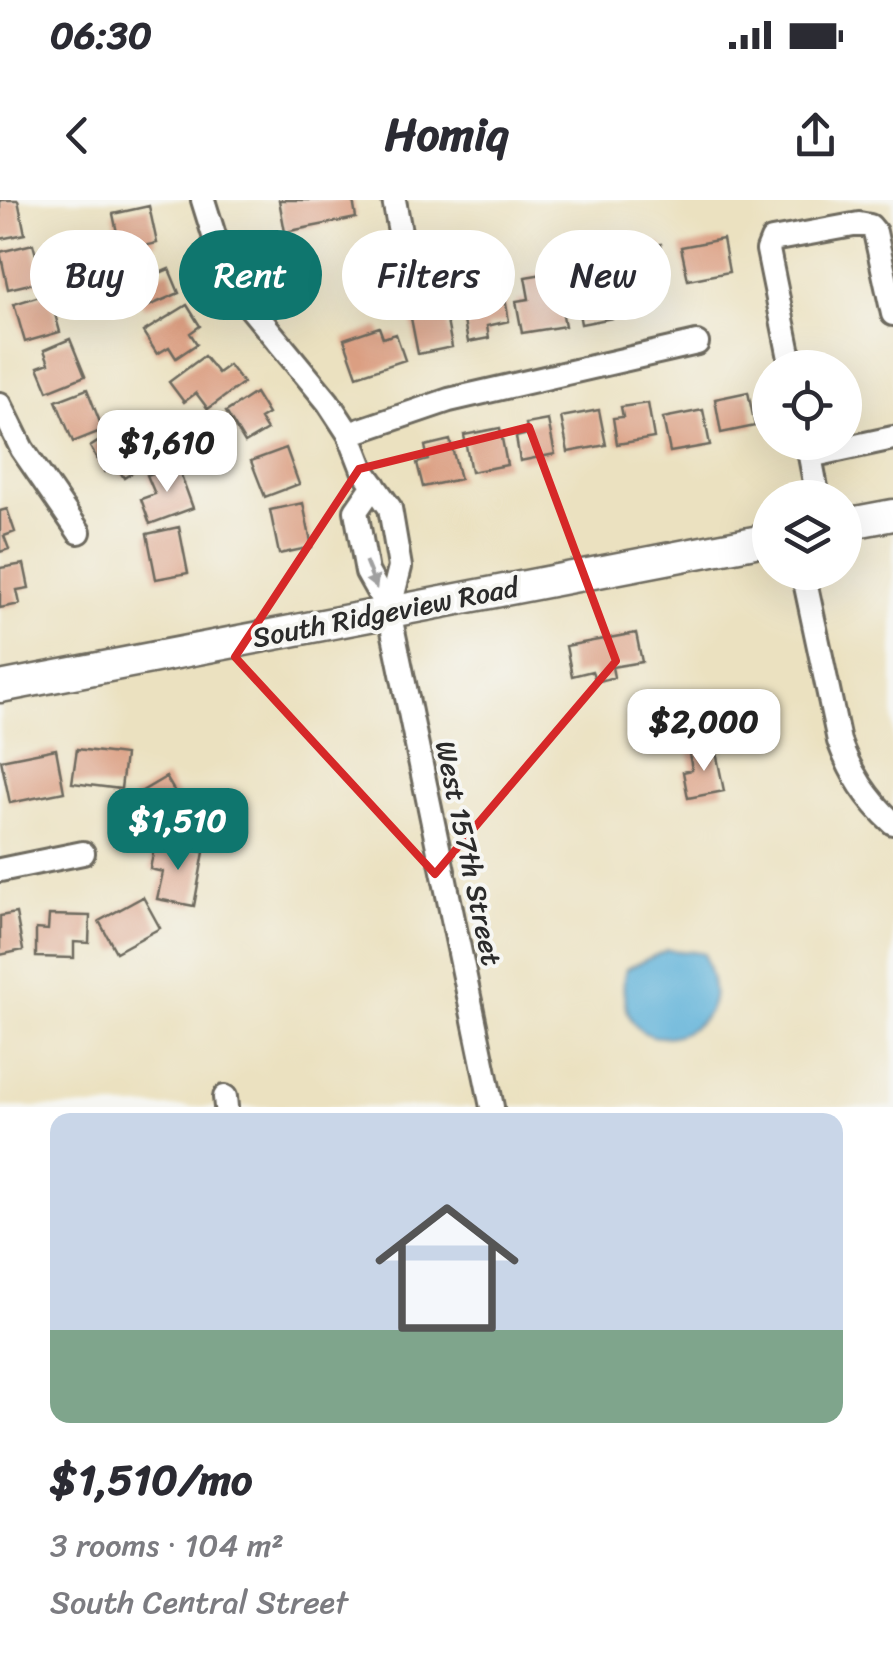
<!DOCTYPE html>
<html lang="en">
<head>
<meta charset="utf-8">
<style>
  :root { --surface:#fff; --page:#f2f2f3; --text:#2b2b33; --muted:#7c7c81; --accent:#0f766e }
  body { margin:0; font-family:Sriracha,sans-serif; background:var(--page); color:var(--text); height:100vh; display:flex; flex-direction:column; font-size:38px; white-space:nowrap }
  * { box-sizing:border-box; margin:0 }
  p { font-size:32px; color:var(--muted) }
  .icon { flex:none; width:55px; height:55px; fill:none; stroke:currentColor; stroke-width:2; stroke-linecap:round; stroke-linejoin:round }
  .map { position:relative; height:907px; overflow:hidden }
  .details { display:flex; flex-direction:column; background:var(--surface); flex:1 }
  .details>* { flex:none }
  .hud { position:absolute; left:30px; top:30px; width:835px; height:90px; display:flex; gap:20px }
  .controls { position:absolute; left:752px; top:150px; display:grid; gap:20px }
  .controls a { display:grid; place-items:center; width:110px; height:110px; border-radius:50%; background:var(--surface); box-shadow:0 10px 40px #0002; font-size:50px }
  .price { position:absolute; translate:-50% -85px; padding:0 22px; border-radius:20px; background:#fff; color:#222; font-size:32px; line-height:65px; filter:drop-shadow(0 2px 5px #0008) }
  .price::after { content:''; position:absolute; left:50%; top:60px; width:30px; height:22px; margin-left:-15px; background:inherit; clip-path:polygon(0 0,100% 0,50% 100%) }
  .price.on { background:var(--accent); color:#fff }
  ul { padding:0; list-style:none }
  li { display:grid; align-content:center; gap:20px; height:530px; padding:0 50px }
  li span { display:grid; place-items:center; height:310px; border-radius:20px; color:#555 }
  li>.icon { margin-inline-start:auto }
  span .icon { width:180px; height:180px; fill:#fffc; stroke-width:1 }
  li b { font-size:42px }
  .tag { padding:0 35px; border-radius:45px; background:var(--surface); box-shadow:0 10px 40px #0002; font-size:35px; line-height:90px }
  .tag.on { background:var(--accent); color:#fff }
  .status { display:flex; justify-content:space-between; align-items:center; height:70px; padding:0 50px; background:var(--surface); direction:ltr }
  .status svg { height:28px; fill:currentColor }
  header { display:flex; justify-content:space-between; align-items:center; height:130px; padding:0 50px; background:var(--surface); font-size:45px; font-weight:800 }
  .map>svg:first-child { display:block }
</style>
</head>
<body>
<div class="status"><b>06:30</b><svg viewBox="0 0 49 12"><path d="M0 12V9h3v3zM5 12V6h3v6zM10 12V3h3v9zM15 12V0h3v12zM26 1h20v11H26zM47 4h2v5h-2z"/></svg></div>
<header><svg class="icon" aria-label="back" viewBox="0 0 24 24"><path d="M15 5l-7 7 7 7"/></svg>Homiq<svg class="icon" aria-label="share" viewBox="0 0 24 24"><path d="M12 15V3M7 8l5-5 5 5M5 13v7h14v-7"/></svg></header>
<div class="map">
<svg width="893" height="907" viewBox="0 0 893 907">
  <rect width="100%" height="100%" fill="#f6f6f2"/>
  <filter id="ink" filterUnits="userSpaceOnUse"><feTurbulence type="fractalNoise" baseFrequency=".01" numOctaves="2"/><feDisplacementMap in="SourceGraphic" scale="20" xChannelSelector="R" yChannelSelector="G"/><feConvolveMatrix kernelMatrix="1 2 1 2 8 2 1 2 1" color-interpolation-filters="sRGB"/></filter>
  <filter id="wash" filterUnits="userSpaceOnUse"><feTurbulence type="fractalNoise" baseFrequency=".0048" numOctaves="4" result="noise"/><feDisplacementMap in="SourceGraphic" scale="40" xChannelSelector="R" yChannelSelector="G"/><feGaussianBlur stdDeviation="2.25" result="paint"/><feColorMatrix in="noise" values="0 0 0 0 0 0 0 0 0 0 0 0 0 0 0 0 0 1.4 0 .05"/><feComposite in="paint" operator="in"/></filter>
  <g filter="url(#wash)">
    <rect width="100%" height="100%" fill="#ebe1c0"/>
    <!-- water -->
    <path fill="#5cb0d8" stroke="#446e82" stroke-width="2.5" d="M667,750L704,753C708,767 715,784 713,799C709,826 670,846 645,833C625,823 620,787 626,769Z"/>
    <g id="blocks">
      <!-- building -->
      <path fill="#db9f82" d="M0,0H18L25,34L0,39Z
        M279,0H353L356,18L285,32Z
        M149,6L157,43L121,51L113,14Z
        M723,39L729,72L688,80L681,47Z
        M33,44L43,81L8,89L0,52Z
        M661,44L666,70L654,72L657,85L631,90L624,51Z
        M152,61L157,74L169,69L179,93L144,108L129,71Z
        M555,72L565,126L522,133L516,101L529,99L525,77Z
        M610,77L618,117L581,124L574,85Z
        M503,87L509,121L487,126L489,138L468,142L459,95Z
        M49,93L60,132L25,142L14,104Z
        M187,105L200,126L190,133L197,144L176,158L169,147L157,154L143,132Z
        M445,111L452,147L418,154L411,118Z
        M379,127L383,138L396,134L405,160L357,176L344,139Z
        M70,139L85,176L48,191L38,167L49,163L44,150Z
        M204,156L218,173L229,165L243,183L208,209L196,193L184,202L169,182Z
        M87,189L103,230L73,242L56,201Z
        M748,192L755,226L721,233L715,199Z
        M255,193L268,214L260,219L267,230L245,243L226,212Z
        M648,203L654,238L617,244L613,218L623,217L621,207Z
        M599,210L606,245L568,252L561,217Z
        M703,210L710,245L670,252L663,218Z
        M548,220L555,254L520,261L516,237L528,234L526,224Z
        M122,226L146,264L124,278L116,265L105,272L90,247Z
        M500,228L507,265L471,272L464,235Z
        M450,240L460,279L423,287L417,263L428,260L425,246Z
        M286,248L299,284L265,297L251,261Z
        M177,264L193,308L150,324L141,299L155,294L147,275Z
        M303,303L312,347L279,354L270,310Z
        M7,309L15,332L4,336L9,349L0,352V311Z
        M179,327L188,373L156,379L147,334Z
        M24,364L29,388L17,390L20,404L0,408V368Z
        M636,433L642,462L612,467L614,477L596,482L592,471L572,476L566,446Z
        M715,547L724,591L688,598L683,572L692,570L689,553Z
        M56,549L64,592L10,603L1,560Z
        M77,549L125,555L121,589L72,583Z
        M166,577L189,616L155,636L132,597Z
        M155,643L204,652L194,706L157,699L163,672L150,669Z
        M143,697L160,728L116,752L99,721Z
        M16,713L23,750L0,755V716Z
        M49,715L90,716L89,743L74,742V758L36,757V729L48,730Z"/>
    </g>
  </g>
  <g filter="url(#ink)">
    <use href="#blocks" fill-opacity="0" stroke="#6e6b5f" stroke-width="2.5"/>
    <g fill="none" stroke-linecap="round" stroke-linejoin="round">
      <!-- minor casing -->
      <g stroke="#6e6b5f" stroke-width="28">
        <path id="minor" d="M203,0L217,45L244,100L328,202L349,234L363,270L390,308L400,367L389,411L367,372L356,311L374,285
          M394,0L401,37
          M792,168L768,50L772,40L859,24L870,26L875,32L893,114
          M0,204L22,249L79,332
          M349,234L449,200L697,143
          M818,298L810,256L893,238
          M803,372L839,541C851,574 867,599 893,623
          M389,411L492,907
          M0,670L83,653
          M225,897L226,907"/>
      </g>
      <!-- major casing -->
      <g stroke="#6e6b5f" stroke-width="35">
        <path id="major" d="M845,324L893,315
          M0,487L770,339"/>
      </g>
      <!-- minor -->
      <use href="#minor" stroke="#fff" stroke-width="22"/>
      <!-- major -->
      <use href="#major" stroke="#fff" stroke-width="30"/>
    </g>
    <!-- one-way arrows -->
    <defs><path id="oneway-solid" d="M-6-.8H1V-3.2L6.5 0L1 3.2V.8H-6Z" transform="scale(2.5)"/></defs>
    <use fill="#a0a0a0" href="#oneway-solid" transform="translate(371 375) rotate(68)"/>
  </g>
  <!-- marked area -->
  <path fill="none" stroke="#d62828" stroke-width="8" stroke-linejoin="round" d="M529,227L616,461L435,674L235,457L359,269Z"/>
  <g text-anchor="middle" stroke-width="8" stroke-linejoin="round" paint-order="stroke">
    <!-- street labels -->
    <g font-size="28" fill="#2b2b2b" stroke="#f6f6f2">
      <text transform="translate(385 412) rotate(-11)" y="10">South Ridgeview Road</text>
      <text transform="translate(469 653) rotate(78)" y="10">West 157th Street</text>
    </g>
  </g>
</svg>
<div class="controls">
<a><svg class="icon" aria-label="locate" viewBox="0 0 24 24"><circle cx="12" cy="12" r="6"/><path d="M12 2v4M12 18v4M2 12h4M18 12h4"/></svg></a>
<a><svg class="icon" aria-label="layers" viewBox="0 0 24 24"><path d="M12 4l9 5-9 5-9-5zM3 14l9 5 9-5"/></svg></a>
</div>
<b class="price" style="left:167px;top:295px">$1,610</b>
<b class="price" style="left:704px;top:574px">$2,000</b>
<b class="price on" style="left:178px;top:673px">$1,510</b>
<div class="hud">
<a class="tag">Buy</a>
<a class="tag on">Rent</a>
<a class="tag">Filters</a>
<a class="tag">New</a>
</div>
</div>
<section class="details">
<ul>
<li><span style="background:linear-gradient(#c9d6e8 70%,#7fa58c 0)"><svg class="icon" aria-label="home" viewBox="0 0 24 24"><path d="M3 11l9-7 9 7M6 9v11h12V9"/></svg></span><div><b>$1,510/mo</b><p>3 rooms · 104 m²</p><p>South Central Street</p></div></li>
</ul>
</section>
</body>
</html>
